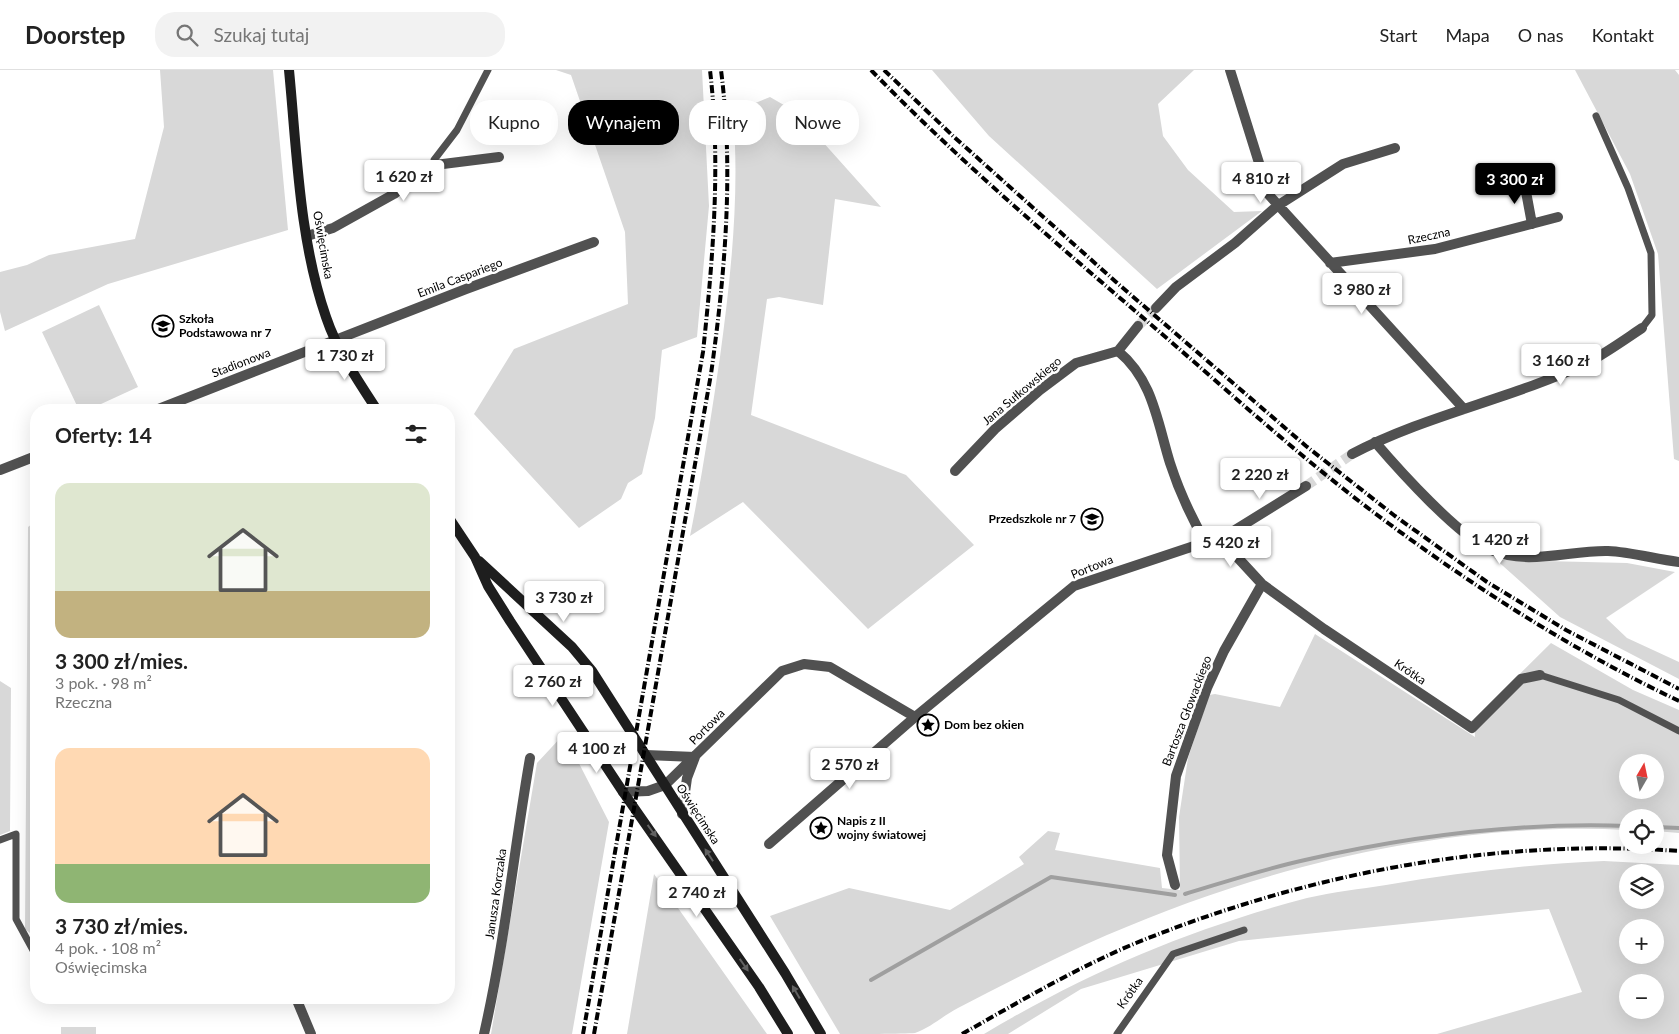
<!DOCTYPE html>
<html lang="pl">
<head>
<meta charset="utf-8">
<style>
  :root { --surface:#fff; --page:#f2f2f2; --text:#222; --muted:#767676; --line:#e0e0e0; --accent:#000 }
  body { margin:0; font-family:Lato,sans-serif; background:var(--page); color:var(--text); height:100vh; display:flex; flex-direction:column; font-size:19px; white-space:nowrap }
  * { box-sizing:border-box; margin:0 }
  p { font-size:16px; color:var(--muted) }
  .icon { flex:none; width:28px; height:28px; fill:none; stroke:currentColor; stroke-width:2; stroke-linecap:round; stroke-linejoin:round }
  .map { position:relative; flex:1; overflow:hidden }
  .panel { position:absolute; left:30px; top:334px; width:425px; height:600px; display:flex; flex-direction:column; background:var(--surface); border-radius:20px; box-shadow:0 5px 20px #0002 }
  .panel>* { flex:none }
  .guide { position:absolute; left:470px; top:30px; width:475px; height:45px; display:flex; gap:10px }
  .needle { width:32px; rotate:9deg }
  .tools { position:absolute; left:1619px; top:684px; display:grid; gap:10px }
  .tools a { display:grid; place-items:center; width:45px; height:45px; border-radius:50%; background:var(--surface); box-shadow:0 5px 20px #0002; font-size:25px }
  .price { position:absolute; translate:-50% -42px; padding:0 11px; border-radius:5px; background:#fff; color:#222; font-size:16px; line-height:32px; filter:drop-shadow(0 1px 2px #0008) }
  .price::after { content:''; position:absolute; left:50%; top:30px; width:15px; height:11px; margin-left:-8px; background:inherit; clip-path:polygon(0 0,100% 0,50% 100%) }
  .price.active { background:var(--accent); color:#fff }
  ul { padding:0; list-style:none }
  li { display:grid; align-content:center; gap:10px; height:265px; padding:0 25px }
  li span { display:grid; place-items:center; height:155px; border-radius:15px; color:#555 }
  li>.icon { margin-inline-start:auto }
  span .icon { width:90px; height:90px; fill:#fffc; stroke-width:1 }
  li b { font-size:21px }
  h2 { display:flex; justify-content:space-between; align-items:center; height:60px; padding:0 25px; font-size:21px }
  .chip { padding:0 18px; border-radius:20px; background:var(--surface); box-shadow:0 5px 20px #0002; font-size:18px; line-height:45px }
  .chip.active { background:var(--accent); color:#fff }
  header { display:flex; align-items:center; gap:30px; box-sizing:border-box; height:70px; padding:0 25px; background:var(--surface); border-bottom:1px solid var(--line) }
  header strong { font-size:24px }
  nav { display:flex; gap:28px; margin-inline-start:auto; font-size:18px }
  .search { width:350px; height:45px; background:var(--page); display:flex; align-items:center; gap:12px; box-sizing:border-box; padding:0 18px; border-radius:20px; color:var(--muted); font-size:19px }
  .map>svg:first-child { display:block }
</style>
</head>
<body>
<header>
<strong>Doorstep</strong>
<div class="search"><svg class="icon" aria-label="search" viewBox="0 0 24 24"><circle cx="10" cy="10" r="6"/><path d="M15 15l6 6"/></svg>Szukaj tutaj</div>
<nav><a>Start</a><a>Mapa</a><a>O nas</a><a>Kontakt</a></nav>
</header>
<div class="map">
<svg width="1679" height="964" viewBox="0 0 1679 964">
  <rect width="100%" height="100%" fill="#fff"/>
  <!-- green -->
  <path fill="#d8d8d8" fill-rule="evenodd" d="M160,0H273L288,160L108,214L5,261L0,242V202L27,195L49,185L135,169L164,57Z
    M556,0H702L709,136L697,267L662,280L655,348L642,404L628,413L621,429L579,458L474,344L514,279L628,234L625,162L571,5Z
    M932,0H1194L1158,34L1163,66L1188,100L1234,142L1262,141L1157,219L989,66Z
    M1575,0H1675L1679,5V391L1674,389L1658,184L1630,104Z
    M770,27L796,42L881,137L835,129L823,235L779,227L767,229L751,345L906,405L974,475L868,559L743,432L690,466C702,407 711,347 720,287C731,205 740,124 733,42Z
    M99,235L138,317L88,340H79L42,262Z
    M36,451V868L25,859L28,457Z
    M1493,487L1503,490L1627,493L1675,502L1606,548L1627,568L1679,592V609L1560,547Z
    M1315,564L1475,667L1474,649L1551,573L1633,620L1679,640V763L1655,761V748H1628L1627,760C1450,751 1269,795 1107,865C1056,887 1007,913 958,938C944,945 930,958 915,963C904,964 855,964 840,964L770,846L849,818L950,840L1024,794L1019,787L1048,761L1060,763L1055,780L1160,798L1162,818L1180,820L1179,747L1188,688L1209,625L1215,624L1280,637ZM1628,692H1655V720H1628Z
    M0,611L11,618L10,761L0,765Z
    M564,664L609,752L572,964H491L537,693Z
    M1604,791L1679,795V964H1437L1582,922L1549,839L1239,871L1081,919L1008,964H984C1088,902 1190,859 1307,828C1333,822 1360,819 1386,815C1458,803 1530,794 1604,791ZM1628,802H1655V830H1628ZM1628,858H1655V885H1628ZM1628,912H1655V940H1628Z
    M654,804L767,964H627Z
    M61,957H96V964H61Z"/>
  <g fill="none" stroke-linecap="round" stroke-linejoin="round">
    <!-- stream -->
    <path stroke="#9f9f9f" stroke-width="4" d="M1655,757L1679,758
      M1185,824C1225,812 1264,799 1305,790C1410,766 1520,752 1628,756
      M871,910L1051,807L1175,825"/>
    <!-- minor-tunnel -->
    <path stroke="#d9d9d9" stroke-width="10" stroke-dasharray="10 5" stroke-linecap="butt" d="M1138,256L1156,238
      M1306,416L1352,384"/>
    <!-- service -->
    <path stroke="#515151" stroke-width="7" d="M1596,46L1628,118L1651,183L1652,245L1642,258
      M435,95L434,90L457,60L488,0
      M1540,605L1619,630L1679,661
      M0,770L16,764V849L34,882L36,881
      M1117,964L1173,884L1244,860"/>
    <!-- minor -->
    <path stroke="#515151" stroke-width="10" d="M1230,0L1269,125L1464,339
      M1524,111L1532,154
      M307,166L333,158L394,124L421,102L435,95L499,87
      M1330,193L1435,179L1558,147
      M1156,238L1176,217L1235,173L1277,136L1343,94L1395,78
      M1118,281C1153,310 1157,351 1170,393C1179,421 1191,447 1206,473
      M156,340L466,219L594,172
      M1375,372C1399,400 1459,467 1491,480C1528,496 1570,480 1608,481C1631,482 1655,489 1679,492
      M1352,384C1426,345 1511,329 1587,293C1606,283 1624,270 1642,258
      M0,400L36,386
      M955,401L995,359L1040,320L1076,293L1118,281L1138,256
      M1227,465L1238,488L1262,514L1324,559L1472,658L1521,609L1540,605
      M646,685L695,687L687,708L682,744
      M623,722L648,721L665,715L782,601L804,594L830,597L915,647L1074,516L1227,465L1306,416
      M769,774L915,647
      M1175,815L1167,785L1176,706L1207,618L1224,581L1262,514
      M296,928L311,964
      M484,964C505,872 514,780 530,688"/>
    <!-- secondary -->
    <path stroke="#1e1e1e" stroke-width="10" d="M289,0C297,82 299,169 326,247C337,280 358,311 377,340
      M449,448L475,487L488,516L510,551L623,722L759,917L788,964
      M479,491L572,577L592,601L785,903L821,964
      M556,618C565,601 573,597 592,601"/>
    <!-- rail -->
    <path stroke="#000" stroke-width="4" stroke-dasharray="8 2.5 1 2.5" stroke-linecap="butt" d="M871,0C962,94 1063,179 1162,264C1236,328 1309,395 1388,453C1480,521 1576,582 1679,631
      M884,0L953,66L1116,212L1306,376L1395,446L1487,512L1566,560L1679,619
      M583,964L703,282C713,188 721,94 710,0
      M594,964L711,304C725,204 734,101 721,0
      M962,964C1019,932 1076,898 1136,873C1308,803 1493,768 1679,781"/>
  </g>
  <!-- one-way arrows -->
  <defs><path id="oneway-solid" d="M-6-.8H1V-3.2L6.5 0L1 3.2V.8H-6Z" transform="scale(1.25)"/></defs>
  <g fill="#626262">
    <use href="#oneway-solid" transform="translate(652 761) rotate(54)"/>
    <use href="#oneway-solid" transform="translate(709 785) rotate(-123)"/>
    <use href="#oneway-solid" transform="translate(744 895) rotate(55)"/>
    <use href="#oneway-solid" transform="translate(796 922) rotate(-120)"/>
  </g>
  <!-- icons -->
  <defs>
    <g id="school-ring" transform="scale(1.125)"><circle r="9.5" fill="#fff" stroke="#000" stroke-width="1.5"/><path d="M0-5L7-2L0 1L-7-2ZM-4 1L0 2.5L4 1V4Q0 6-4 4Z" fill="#000"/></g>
    <g id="sight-ring" transform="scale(1.125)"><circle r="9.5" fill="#fff" stroke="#000" stroke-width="1.5"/><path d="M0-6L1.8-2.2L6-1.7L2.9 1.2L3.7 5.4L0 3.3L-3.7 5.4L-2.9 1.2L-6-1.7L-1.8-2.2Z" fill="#000"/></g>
  </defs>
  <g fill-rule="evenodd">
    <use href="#school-ring" x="163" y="256"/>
    <use href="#school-ring" x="1092" y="449"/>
    <use href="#sight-ring" x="928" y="655"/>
    <use href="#sight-ring" x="821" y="758"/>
  </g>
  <g text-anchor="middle" stroke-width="5" stroke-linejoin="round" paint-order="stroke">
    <!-- street labels -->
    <g font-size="12" fill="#000" stroke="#fff">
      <text transform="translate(1429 166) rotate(-12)" y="4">Rzeczna</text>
      <text transform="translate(323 175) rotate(80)" y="4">Oświęcimska</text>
      <text transform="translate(460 208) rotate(-21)" y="4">Emila Caspariego</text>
      <text transform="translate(241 293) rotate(-21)" y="4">Stadionowa</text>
      <text transform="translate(1022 321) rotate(-40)" y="4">Jana Sułkowskiego</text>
      <text transform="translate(1092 497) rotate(-22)" y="4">Portowa</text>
      <text transform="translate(1410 602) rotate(34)" y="4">Krótka</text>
      <text transform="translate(1187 641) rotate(-69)" y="4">Bartosza Głowackiego</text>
      <text transform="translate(707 657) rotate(-45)" y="4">Portowa</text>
      <text transform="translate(698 744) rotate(57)" y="4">Oświęcimska</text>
      <text transform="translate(496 824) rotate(-82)" y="4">Janusza Korczaka</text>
      <text transform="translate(1130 923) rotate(-55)" y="4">Krótka</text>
    </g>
    <!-- poi labels -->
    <g font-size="12" font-weight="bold" fill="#000" stroke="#fff" text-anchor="start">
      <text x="179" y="253">Szkoła<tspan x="179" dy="14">Podstawowa nr 7</tspan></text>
      <text x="1076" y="453" text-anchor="end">Przedszkole nr 7</text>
      <text x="944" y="659">Dom bez okien</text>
      <text x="837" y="755">Napis z II<tspan x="837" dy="14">wojny światowej</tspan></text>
    </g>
  </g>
</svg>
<div class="tools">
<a><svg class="needle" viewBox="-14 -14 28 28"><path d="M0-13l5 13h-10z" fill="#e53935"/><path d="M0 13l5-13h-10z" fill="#767676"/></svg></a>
<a><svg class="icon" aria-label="locate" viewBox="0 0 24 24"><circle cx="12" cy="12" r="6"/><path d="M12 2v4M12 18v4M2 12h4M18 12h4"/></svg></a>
<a><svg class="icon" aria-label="layers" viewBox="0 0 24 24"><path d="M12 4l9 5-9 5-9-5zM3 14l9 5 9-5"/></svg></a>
<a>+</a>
<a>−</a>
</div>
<b class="price" style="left:404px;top:132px">1 620 zł</b>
<b class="price" style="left:1261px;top:134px">4 810 zł</b>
<b class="price active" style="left:1515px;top:135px">3 300 zł</b>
<b class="price" style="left:1362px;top:245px">3 980 zł</b>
<b class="price" style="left:345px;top:311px">1 730 zł</b>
<b class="price" style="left:1561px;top:316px">3 160 zł</b>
<b class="price" style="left:1260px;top:430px">2 220 zł</b>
<b class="price" style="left:1500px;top:495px">1 420 zł</b>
<b class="price" style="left:1231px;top:498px">5 420 zł</b>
<b class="price" style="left:564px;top:553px">3 730 zł</b>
<b class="price" style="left:553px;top:637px">2 760 zł</b>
<b class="price" style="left:597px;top:704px">4 100 zł</b>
<b class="price" style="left:850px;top:720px">2 570 zł</b>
<b class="price" style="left:697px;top:848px">2 740 zł</b>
<div class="guide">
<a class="chip">Kupno</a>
<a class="chip active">Wynajem</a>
<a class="chip">Filtry</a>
<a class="chip">Nowe</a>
</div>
<section class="panel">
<h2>Oferty: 14<svg class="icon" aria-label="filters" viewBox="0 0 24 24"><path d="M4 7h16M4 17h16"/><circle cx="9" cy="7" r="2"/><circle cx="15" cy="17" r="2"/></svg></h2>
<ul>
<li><span style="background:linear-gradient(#dfe7d0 70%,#c2b280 0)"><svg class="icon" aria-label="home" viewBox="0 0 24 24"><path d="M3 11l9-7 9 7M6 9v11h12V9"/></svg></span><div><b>3 300 zł/mies.</b><p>3 pok. · 98 m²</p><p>Rzeczna</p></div></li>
<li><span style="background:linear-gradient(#ffd9b3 75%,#8fb573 0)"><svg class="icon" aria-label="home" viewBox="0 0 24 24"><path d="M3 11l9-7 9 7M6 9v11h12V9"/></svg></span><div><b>3 730 zł/mies.</b><p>4 pok. · 108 m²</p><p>Oświęcimska</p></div></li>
</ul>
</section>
</div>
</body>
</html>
